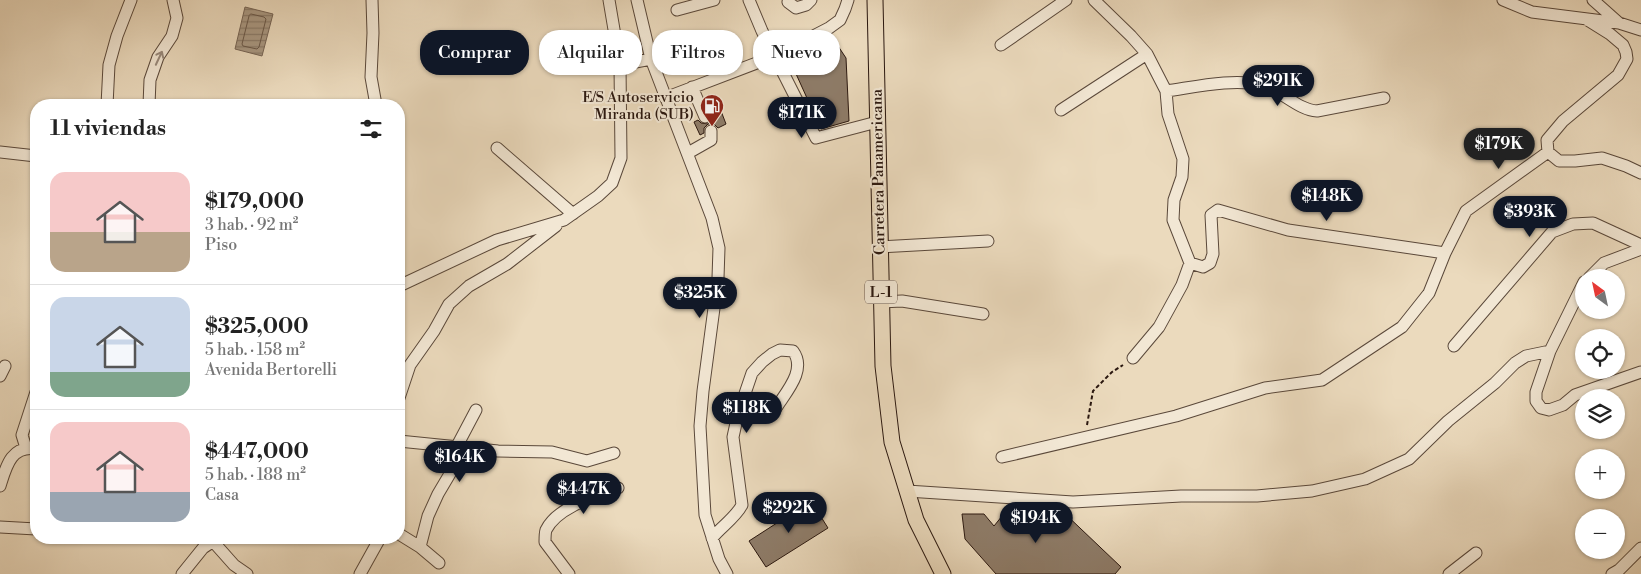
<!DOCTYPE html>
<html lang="es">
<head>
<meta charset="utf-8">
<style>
  :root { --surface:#fff; --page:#f2f2f2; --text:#222; --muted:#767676; --line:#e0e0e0; --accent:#111827 }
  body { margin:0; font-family:"Libre Bodoni",serif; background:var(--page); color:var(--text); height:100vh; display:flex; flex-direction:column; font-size:19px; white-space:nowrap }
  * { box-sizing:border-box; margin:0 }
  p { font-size:16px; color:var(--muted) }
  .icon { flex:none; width:28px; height:28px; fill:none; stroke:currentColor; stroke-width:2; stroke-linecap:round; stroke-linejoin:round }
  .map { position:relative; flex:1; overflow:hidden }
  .panel { position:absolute; left:30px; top:99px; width:375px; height:445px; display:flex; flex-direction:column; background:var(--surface); border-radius:20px; box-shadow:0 1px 4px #0004 }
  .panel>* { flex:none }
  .hud { position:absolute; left:420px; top:30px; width:475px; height:45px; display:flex; gap:10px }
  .needle { width:32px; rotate:327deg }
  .fabs { position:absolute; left:1575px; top:269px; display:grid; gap:10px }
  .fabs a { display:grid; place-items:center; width:50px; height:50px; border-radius:50%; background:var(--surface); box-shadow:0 1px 4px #0004; font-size:25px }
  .price { position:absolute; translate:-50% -42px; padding:0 11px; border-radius:18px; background:var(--accent); color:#fff; font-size:16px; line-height:32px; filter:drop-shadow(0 1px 2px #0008) }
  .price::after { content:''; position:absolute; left:50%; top:30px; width:15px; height:11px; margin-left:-8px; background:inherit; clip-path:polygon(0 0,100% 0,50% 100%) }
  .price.active { background:#222; color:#fff }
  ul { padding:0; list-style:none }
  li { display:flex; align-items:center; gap:15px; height:125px; padding:0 20px }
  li+li { border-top:1px solid var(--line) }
  li span { display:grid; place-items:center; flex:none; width:140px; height:100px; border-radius:15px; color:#555 }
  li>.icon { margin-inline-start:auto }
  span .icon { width:60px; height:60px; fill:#fffc; stroke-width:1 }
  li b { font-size:21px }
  h2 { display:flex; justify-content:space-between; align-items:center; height:60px; padding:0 20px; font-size:21px }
  .chip { padding:0 18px; border-radius:20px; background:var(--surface); box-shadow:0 1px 4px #0004; font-size:18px; line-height:45px }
  .chip.active { background:var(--accent); color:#fff }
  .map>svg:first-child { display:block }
</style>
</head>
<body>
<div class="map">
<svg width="1641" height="574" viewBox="0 0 1641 574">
  <defs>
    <pattern id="water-rules" width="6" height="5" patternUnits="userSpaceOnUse" patternTransform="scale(1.25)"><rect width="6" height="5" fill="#a99882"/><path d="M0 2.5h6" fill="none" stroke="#8a7b69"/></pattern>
  </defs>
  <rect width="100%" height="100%" fill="#ebdabd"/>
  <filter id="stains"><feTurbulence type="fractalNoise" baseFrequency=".004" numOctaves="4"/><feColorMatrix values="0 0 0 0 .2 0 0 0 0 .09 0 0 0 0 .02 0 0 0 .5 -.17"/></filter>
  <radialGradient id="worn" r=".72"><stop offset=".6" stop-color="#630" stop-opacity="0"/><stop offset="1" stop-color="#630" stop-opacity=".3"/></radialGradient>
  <!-- water -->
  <path fill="url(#water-rules)" stroke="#766454" d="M245,7L273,14L262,56L235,49Z"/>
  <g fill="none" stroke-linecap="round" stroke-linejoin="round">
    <!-- shore -->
    <path stroke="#6a5848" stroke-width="1" d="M251,14L264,17L266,19L259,47L257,49L243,46L242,44L249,16Z"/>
  </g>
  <!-- building -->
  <path fill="#8e7c69" stroke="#2a170f" d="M836,43L846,58L849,121L821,129L792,65Z
    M721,111L726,124L718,128L714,124H708L704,128V133L700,135L694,122L698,120L701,123L708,124L711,121L712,115Z
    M811,501L828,528L766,567L749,541Z
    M1011,505L1060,509L1121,567L1115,574H996L965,539L962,514H984L994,526Z"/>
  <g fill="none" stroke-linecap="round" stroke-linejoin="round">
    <!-- minor casing -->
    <g stroke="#5a483a" stroke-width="13">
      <path id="minor" d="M372,0L373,33L371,77L376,105
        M637,0L651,59L712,218L719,248L718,278L703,391L700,426L705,515L719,559L727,574
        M749,0L762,31L816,138L877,122
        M1094,0L1131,36L1147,54L1166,91L1168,114L1183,159L1182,177L1174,200L1173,220L1190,263L1182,285L1159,327L1133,358
        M1503,0L1532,12L1619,23L1641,30
        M1593,0L1619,23
        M788,2L796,8L806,5L811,0
        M677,10L714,0
        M1586,19L1610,34L1623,45L1626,52L1627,59L1618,75L1563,121L1547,140L1548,152L1559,161H1575L1602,158L1626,166L1641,173
        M1001,45L1066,0
        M620,65L651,59
        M692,87L705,117
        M1166,91C1195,87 1233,78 1262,85C1281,90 1298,110 1317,111L1384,98
        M665,98L775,56L829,28L840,20L845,9L848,0
        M107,105L109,65L117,36L131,0
        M149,105L150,80L158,57L172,36L177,18L173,0
        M1061,110L1147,54
        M497,148L573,214
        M0,152L36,156
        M688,153L711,140V131
        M879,247L988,241
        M1190,263L1203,267L1210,263L1213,254L1211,215L1218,210L1288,230L1445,253
        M1589,278L1604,263L1641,249
        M399,286L497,240L564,220L598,196L612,183L621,158L620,65L609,0
        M881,302L902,301L983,314
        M1454,346L1552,232L1573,224L1593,223L1641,245
        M1550,351L1584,282
        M0,376L5,366
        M399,398L410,365L434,331L449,304L469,286L507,264L556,226
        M399,441L498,451L552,452L587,461L614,453
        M26,448L22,435L36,392
        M1002,457L1176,416L1265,388L1322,380L1402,327L1429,293L1445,253L1466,211L1548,152
        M0,486C6,467 11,445 36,449
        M907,491L1073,502L1181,496H1257L1312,491L1365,479L1409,459L1448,421L1495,383L1515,363L1526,356L1550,351L1536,392V401L1541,408L1549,410L1563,405L1575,395L1641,372
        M0,527L36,529
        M399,534L420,547L439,563
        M210,538L234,565L247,574
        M712,538C722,526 735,518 742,505L733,437L738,414L752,373L762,362L772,354L780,350L793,351C807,370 786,392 776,408
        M420,547L428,516L438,494L451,472L457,446L476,410
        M182,574L203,548L212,542
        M360,574L380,538
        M569,574L545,542C545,538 545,533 546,530C557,507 596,496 618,488
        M1449,574L1476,553
        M1612,574L1619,570L1641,548"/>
    </g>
    <!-- major casing -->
    <g stroke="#2a170f" stroke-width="17">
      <path id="major" d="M875,0L883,366L892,442L916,520L943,574"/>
    </g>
    <!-- path -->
    <path stroke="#2a170f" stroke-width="2" stroke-dasharray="4 2.5" stroke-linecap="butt" d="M1087,425L1093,391L1112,372L1123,365"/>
    <!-- minor -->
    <use href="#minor" stroke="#f2e7d4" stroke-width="11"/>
    <!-- major -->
    <use href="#major" stroke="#ebdabd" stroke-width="15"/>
  </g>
  <!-- one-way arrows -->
  <defs><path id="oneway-shaft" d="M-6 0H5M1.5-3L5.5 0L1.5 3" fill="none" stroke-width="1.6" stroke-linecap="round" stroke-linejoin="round" transform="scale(1.25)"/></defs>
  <use stroke="#98897b" href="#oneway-shaft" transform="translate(159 58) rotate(-65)"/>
  <!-- icons -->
  <defs>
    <g id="fuel-pin" transform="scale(1.25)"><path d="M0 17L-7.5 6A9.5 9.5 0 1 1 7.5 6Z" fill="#8f2418" stroke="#f2e7d4"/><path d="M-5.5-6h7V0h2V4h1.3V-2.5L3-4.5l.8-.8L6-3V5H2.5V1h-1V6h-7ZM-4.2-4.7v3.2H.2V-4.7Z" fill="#fff"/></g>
  </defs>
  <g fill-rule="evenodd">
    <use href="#fuel-pin" x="712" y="106"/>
  </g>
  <g text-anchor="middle" stroke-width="4" stroke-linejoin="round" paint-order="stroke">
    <!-- shield labels -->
    <rect fill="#f2e7d4" stroke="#66554a" stroke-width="1" x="865" y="280.5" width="32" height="23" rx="4"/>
    <g font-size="14" font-weight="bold" fill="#2a170f">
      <text x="881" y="297">L-1</text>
    </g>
    <!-- poi labels -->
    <g font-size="15" fill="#2a170f" stroke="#f2e7d4" text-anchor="end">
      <text x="694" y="102">E/S Autoservicio<tspan x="694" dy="17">Miranda (SUB)</tspan></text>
    </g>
    <!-- street labels -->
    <g font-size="15" fill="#2a170f" stroke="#f2e7d4">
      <text transform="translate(878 172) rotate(-91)" y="5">Carretera Panamericana</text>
    </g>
  </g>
  <rect width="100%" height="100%" filter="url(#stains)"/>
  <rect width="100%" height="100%" fill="url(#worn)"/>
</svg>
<div class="fabs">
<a><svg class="needle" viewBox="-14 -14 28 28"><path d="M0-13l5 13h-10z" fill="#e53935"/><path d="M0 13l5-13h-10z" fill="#767676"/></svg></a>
<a><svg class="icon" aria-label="locate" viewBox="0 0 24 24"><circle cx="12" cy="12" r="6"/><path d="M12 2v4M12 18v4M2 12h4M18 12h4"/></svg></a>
<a><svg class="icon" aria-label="layers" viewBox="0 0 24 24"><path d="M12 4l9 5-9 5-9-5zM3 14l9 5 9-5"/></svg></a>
<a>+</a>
<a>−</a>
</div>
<b class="price" style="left:1278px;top:107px">$291K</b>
<b class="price" style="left:802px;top:139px">$171K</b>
<b class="price active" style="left:1499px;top:170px">$179K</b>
<b class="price" style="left:1327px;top:222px">$148K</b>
<b class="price" style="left:1530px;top:238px">$393K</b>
<b class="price" style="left:700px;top:319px">$325K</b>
<b class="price" style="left:747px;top:434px">$118K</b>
<b class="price" style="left:460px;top:483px">$164K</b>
<b class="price" style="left:584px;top:515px">$447K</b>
<b class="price" style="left:789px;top:534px">$292K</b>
<b class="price" style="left:1036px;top:544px">$194K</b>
<div class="hud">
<a class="chip active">Comprar</a>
<a class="chip">Alquilar</a>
<a class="chip">Filtros</a>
<a class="chip">Nuevo</a>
</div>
<section class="panel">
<h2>11 viviendas<svg class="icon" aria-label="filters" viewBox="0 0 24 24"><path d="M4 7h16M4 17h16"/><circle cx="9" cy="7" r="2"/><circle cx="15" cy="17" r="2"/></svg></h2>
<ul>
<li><span style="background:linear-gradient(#f6c9c9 60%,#b9a48a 0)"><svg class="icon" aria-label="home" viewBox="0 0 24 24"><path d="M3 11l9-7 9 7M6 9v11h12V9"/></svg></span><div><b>$179,000</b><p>3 hab. · 92 m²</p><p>Piso</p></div></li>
<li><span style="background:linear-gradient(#c9d6e8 75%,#7fa58c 0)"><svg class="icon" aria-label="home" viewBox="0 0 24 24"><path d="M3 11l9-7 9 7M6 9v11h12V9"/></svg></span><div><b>$325,000</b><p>5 hab. · 158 m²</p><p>Avenida Bertorelli</p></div></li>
<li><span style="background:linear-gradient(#f6c9c9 70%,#9aa5b1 0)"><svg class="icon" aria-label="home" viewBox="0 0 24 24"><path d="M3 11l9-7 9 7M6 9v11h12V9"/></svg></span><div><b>$447,000</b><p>5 hab. · 188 m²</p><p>Casa</p></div></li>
</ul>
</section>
</div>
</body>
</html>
